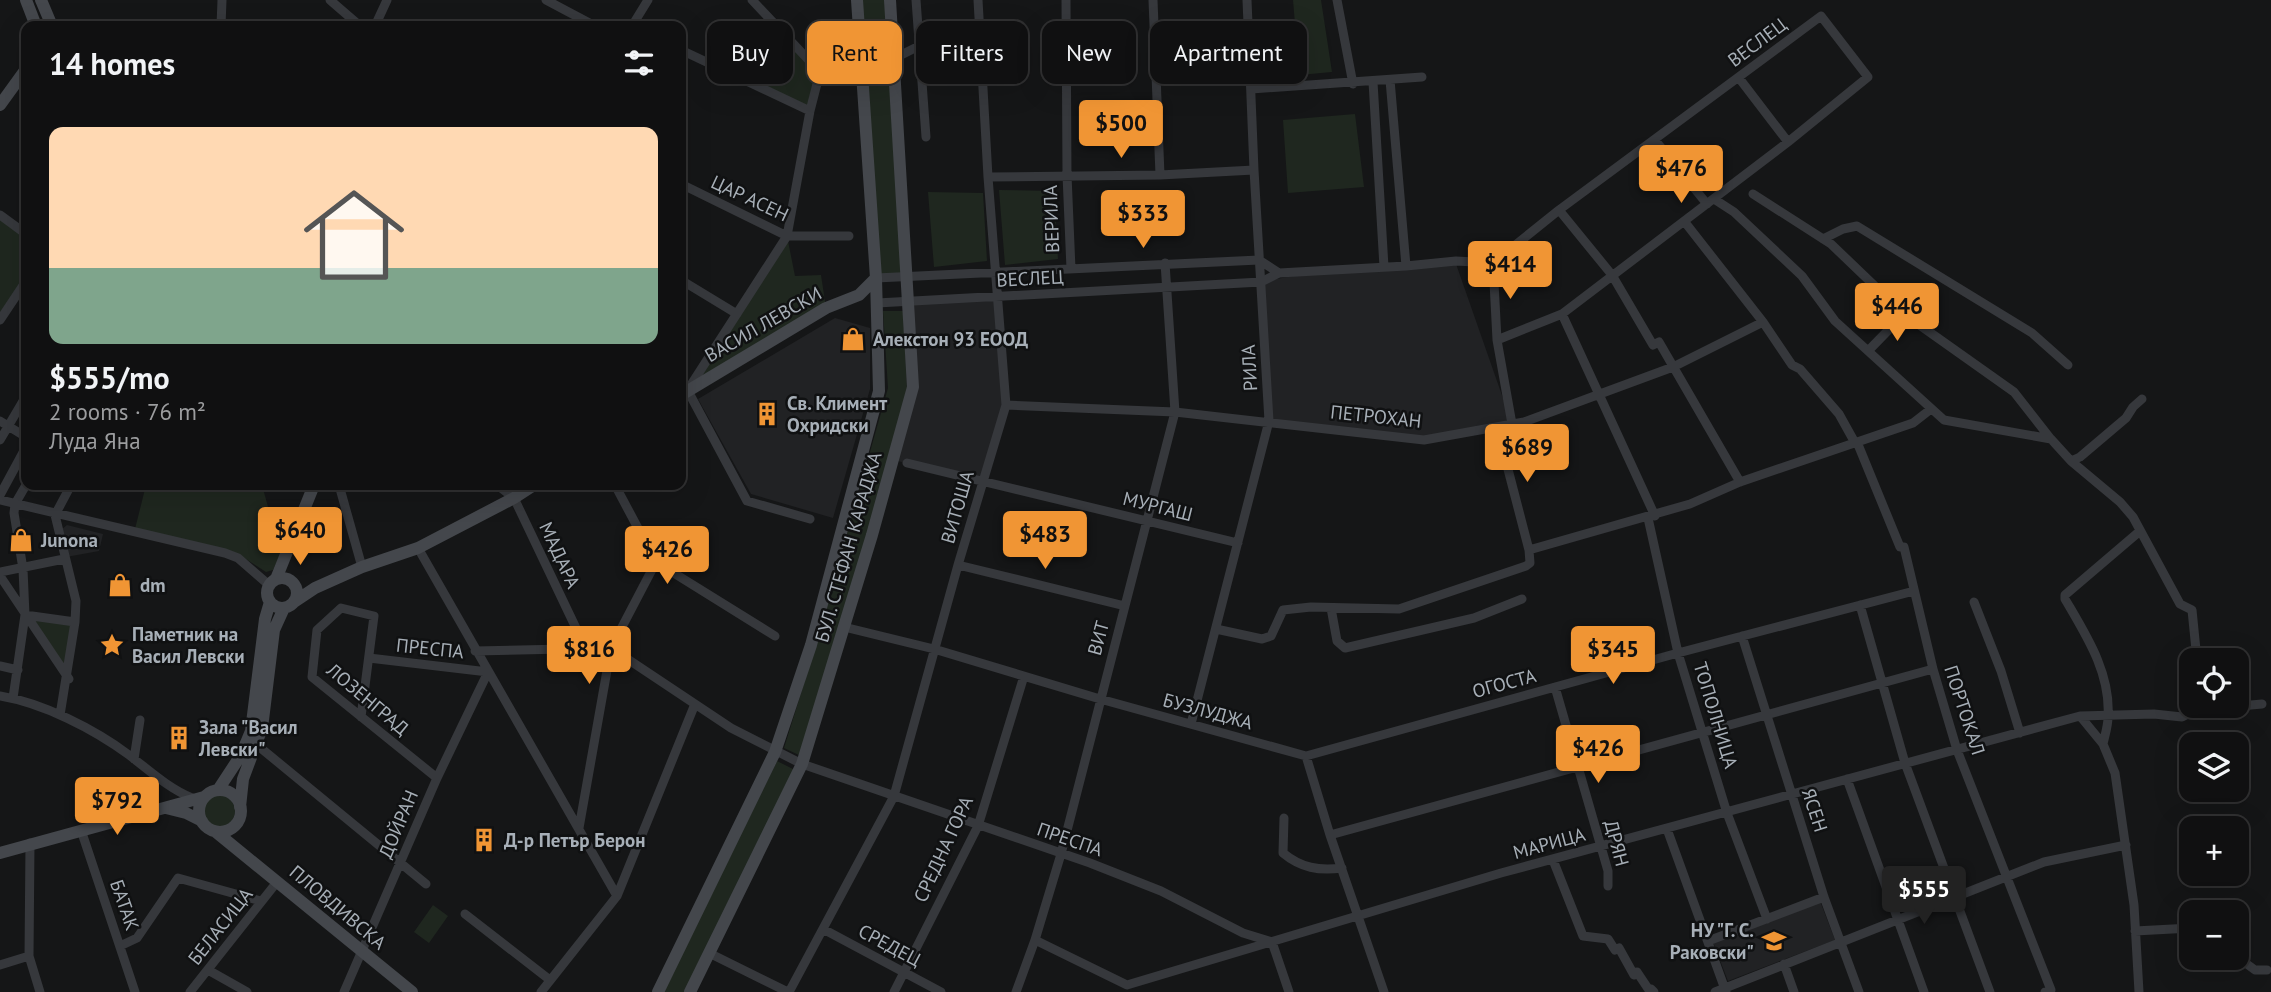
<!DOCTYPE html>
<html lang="en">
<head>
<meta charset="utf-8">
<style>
  :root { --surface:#101011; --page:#19191a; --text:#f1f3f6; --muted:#9c9d9f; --line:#303031; --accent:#f09534 }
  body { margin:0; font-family:"PT Sans",sans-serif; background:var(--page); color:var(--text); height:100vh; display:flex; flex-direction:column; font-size:26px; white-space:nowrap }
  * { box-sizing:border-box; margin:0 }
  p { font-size:23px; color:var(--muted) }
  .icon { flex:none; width:38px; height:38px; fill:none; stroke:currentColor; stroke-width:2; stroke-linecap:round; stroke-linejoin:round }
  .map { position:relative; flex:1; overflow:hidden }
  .drawer { position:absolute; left:21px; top:21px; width:665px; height:469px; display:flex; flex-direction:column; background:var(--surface); border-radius:14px; box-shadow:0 7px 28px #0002,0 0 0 2px var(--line) }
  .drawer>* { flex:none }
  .top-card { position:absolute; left:707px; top:21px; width:665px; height:63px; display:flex; gap:14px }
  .controls { position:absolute; left:2179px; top:648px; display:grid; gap:14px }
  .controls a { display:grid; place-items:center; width:70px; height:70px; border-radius:14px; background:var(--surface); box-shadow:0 7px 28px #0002,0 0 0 2px var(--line); font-size:35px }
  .price { position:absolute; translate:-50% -60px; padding:0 16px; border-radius:7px; background:var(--accent); color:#111; font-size:23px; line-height:46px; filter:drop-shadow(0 2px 4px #0008) }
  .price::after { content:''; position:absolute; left:50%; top:42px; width:21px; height:16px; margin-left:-10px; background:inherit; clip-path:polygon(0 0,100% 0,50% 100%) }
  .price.current { background:#222; color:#fff }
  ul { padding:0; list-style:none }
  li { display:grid; align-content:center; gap:14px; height:371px; padding:0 28px }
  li+li { border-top:2px solid var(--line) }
  li span { display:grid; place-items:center; height:217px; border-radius:14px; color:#555 }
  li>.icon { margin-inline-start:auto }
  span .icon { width:126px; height:126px; fill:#fffc; stroke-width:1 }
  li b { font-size:30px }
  h2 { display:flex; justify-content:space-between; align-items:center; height:84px; padding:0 28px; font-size:30px }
  .chip { padding:0 24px; border-radius:14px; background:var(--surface); box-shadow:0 7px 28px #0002,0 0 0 2px var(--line); font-size:24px; line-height:63px }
  .chip.current { background:var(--accent); color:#111 }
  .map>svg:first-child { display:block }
</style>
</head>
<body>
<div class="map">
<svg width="2271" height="992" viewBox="0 0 2271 992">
  <rect width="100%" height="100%" fill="#151617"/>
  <!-- built -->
  <path fill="#212224" d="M1455,261L1512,424L1424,440L1269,421L1261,282L1351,265Z
    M997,297L1006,405L983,480L893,460L907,302Z
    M835,318L870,328V389L833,518L751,494L698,399Z
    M67,525L103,534L99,551L66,557L61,530Z
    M1820,901L1835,940L1728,981L1713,942Z"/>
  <!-- green -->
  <path fill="#1f271f" d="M857,0H890L906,277L876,278Z
    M1293,0H1321L1332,72L1257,79L1254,23L1295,24Z
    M777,26L820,72L810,111L743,79Z
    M1355,114L1364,187L1288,193L1283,120Z
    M999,190L1054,191L1058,259L1005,265Z
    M928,192L983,193L987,261L934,267Z
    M0,215L26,234V280L0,319Z
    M787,236L795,276L821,275L826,308L688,391Z
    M883,311H903L907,390L866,540L801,756L784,748L811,661L888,388Z
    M146,485H262L273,525L284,547L273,570L266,572L241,556L134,533Z
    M25,615L75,622L66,678Z
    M777,761L795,770L686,992H664Z
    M203 811a16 16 0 1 1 32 0a16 16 0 1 1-32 0Z
    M433,905L448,916L429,943L414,932Z"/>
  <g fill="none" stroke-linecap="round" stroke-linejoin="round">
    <!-- street -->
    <path stroke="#36383c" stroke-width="9" d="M330,0L360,26
      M546,0L595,26
      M752,0L820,72L861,64
      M916,0L926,137
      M1066,0L1067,175L1071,269
      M1153,0L1160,175
      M1337,0L1353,84
      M221,26L222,0
      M375,26L387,0
      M632,26L648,0
      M681,50L810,111
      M895,58L919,46
      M1739,78L1788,142
      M1390,80L1406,266
      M1373,82L1384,267
      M1251,89L1422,77
      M1655,140L1707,204
      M988,177L1160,175L1254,170
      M681,184L787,236H849
      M1753,194L1831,244L1904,314L2014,392L2050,438
      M1714,199L1734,212L1802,276L1835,321L1944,420L2051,439L2071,461L2120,502L2133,517L2180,604L2192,610L2197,660
      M1559,210L1612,275L1653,345L1659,342L1740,482
      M0,215L26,234
      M1684,221L1763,322L1792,365L1800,369L1839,414L1854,441
      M1823,239L1843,229L1857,226L2032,333L2068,365
      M1493,263L1497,340L1512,424
      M876,278L1259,260L1279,273
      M681,280L737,314
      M877,303L1261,282L1279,273L1406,266L1456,261L1493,263L1559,210L1821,16L1868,77L1788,142L1562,314L1497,340
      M1562,314L1655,516
      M0,320L26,281
      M1868,351L1904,314
      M681,385L688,391L747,501L810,519
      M689,388L787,236L810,111L820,72
      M1006,405L1175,412L1424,440L1524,422L1673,367L1763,322
      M0,421L26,437
      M1497,427L1529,550
      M0,440L26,396
      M1857,442L1900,547H1904L1933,669L1957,750L2051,990L2045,992
      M2071,461L2080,457L2126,418L2133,407L2142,399
      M907,463L1238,543
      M339,485L362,567
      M497,485L514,498L585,647
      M615,485L656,562L775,636
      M0,495L26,447
      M0,500L225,553L238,558L269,585
      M1648,518L1678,653L1727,813L1767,919
      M418,548L617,896
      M958,565L1125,606
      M0,572L64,559
      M0,576L69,679
      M1974,602L2001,671L2020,733
      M1860,605L1905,763L1990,992
      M1331,608L1337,641L1345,648L1474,618L1522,599
      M25,615L75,622
      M844,627L934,649L1100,699L1306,756
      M1216,629L1262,639L1271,636L1283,610L1311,607L1399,609L1526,566L1530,563L1529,550L1690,504L1740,482L1913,423L1931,409
      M1742,636L1824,897L1859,992
      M475,651L611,648L731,728L802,764L1090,863L1161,891L1243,933L1272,942L1289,992
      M0,666L18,670
      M1555,687L1608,871V886
      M0,696C43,703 94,729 129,755C150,771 168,788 192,798
      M13,698L25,615L23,569L14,513L15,504L26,485
      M60,715L75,622L76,601L55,515L71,485
      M2080,716L2103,744L2115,773L2134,905L2139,992
      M361,717L374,616L341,608L317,630L312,677L437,778
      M1191,724L1269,421L1254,170L1247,0
      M2103,744C2105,735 2108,726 2108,717C2111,673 2086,635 2065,599V595L2140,531
      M257,745L426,884
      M1306,756L1678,653L1914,591
      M1306,756L1330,835L1384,992
      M134,759L140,720
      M1847,779L1924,992
      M144,813C155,800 155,790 153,774
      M1284,818L1283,853C1301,868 1319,871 1342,868
      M579,828L611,648L656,562
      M1667,829L1726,992
      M81,830L135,992
      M1330,835L1933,669
      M30,843L29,956L40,992
      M1553,860L1583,936L1608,939L1615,950L1619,948L1634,975L1637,972L1649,990L1651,989L1654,992
      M465,914L550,980
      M823,929L941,992
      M2135,931L2191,928
      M1035,940L1127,985L1501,873L2080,716L2154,714L2182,717L2196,710L2262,704
      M1708,941L1824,897
      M120,946L137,938L178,878L261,901
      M709,953L788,992
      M2236,956L2255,970H2267
      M1784,964L1794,992
      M0,965L29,956
      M208,970L247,992
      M190,992L277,882
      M344,992L437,778L488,672L369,658
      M541,992L617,896L695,704
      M789,992L894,796L958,565L1006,405L988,177L978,0
      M894,992L978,826L1024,676
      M1016,992L1035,940L1061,854L1175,412L1165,263
      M1715,992L2044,862L2126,845"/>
    <!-- secondary -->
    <path stroke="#44474c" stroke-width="12" d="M26,0L36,26
      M41,0L52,26
      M0,105L26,69
      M681,395L826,308L859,295L876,278
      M267 593a15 15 0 1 1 30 0a15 15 0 1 1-30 0Z
      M276,579L314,485
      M294,602L315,588L362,567L418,548L514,498L534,485
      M218,790L241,755L251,731L265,619L270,602
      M199 811a21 21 0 1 1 42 0a21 21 0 1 1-42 0Z
      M240,807L243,779L262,728L274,630L284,608
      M166,808L186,813L202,821
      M216,832L412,992
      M0,853L204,797
      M658,992L775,752L811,645L879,391L876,278L857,0
      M690,992L802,764L872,535L913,387L890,0"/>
  </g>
  <!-- icons -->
  <defs>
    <g id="shop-bare" transform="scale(1.89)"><path d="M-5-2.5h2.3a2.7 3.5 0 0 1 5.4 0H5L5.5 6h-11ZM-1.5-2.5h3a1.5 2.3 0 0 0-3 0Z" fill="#f09534" stroke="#101112" stroke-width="2.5" paint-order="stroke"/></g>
    <g id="building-bare" transform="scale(1.89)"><path d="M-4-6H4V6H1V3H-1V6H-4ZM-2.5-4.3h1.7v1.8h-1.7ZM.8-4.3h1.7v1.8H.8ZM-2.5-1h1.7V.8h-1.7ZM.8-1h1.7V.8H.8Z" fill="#f09534" stroke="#101112" stroke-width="2.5" paint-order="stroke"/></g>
    <g id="sight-bare" transform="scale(1.89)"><path d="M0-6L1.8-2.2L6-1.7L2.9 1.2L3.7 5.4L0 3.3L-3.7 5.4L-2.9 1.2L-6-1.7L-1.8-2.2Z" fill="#f09534" stroke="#101112" stroke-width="2.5" paint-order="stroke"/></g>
    <g id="school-bare" transform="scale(1.89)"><path d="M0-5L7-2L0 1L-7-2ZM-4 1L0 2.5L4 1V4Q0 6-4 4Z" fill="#f09534" stroke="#101112" stroke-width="2.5" paint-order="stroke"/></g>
  </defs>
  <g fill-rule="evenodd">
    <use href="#shop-bare" x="853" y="339"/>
    <use href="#building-bare" x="767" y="414"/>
    <use href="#shop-bare" x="21" y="540"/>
    <use href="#shop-bare" x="120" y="585"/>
    <use href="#sight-bare" x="112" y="645"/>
    <use href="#building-bare" x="179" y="738"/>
    <use href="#building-bare" x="484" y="840"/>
    <use href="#school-bare" x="1774" y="941"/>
  </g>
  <g text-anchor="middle" stroke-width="5" stroke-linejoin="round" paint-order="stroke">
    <!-- street labels -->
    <g font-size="19" fill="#a7afb7" stroke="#101112">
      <text transform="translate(1757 42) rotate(-37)" y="7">ВЕСЛЕЦ</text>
      <text transform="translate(750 198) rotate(25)" y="7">ЦАР АСЕН</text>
      <text transform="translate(1051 219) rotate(-92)" y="7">ВЕРИЛА</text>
      <text transform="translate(1030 278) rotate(-3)" y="7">ВЕСЛЕЦ</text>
      <text transform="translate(763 324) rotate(-30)" y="7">ВАСИЛ ЛЕВСКИ</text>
      <text transform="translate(1249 368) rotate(-93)" y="7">РИЛА</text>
      <text transform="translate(1376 416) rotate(6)" y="7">ПЕТРОХАН</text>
      <text transform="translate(1158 506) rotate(14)" y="7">МУРГАШ</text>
      <text transform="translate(957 507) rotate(-74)" y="7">ВИТОША</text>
      <text transform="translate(848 547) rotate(-74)" y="7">БУЛ. СТЕФАН КАРАДЖА</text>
      <text transform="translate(560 555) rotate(65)" y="7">МАДАРА</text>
      <text transform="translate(1098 638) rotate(-75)" y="7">ВИТ</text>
      <text transform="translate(430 648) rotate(6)" y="7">ПРЕСПА</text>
      <text transform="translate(1504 683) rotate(-15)" y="7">ОГОСТА</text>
      <text transform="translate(368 699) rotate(40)" y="7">ЛОЗЕНГРАД</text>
      <text transform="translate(1965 710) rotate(72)" y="7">ПОРТОКАЛ</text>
      <text transform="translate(1208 711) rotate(15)" y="7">БУЗЛУДЖА</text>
      <text transform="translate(1716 715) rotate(73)" y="7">ТОПОЛНИЦА</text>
      <text transform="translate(1815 810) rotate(72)" y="7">ЯСЕН</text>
      <text transform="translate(398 824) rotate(-67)" y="7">ДОЙРАН</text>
      <text transform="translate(1070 839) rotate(19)" y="7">ПРЕСПА</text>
      <text transform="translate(1549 843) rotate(-15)" y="7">МАРИЦА</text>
      <text transform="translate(1617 843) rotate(75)" y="7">ДРЯН</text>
      <text transform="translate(943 849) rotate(-65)" y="7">СРЕДНА ГОРА</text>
      <text transform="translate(125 905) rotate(71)" y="7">БАТАК</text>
      <text transform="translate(338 907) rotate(40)" y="7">ПЛОВДИВСКА</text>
      <text transform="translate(220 926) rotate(-52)" y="7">БЕЛАСИЦА</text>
      <text transform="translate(890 945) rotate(28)" y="7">СРЕДЕЦ</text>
    </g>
    <!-- poi labels -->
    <g font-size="19" font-weight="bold" fill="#a7afb7" stroke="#101112" text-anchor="start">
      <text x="873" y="346">Алекстон 93 ЕООД</text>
      <text x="787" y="410">Св. Климент<tspan x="787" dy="22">Охридски</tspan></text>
      <text x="41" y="547">Junona</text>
      <text x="140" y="592">dm</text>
      <text x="132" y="641">Паметник на<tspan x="132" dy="22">Васил Левски</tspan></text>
      <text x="199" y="734">Зала "Васил<tspan x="199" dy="22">Левски"</tspan></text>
      <text x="504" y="847">Д-р Петър Берон</text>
      <text x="1754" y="937" text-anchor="end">НУ "Г. С.<tspan x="1754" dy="22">Раковски"</tspan></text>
    </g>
  </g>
</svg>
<div class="controls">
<a><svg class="icon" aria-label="locate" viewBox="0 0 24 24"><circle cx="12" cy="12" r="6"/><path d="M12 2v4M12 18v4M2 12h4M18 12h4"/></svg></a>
<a><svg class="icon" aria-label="layers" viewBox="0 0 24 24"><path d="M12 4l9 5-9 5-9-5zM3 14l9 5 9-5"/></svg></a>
<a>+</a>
<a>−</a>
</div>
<b class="price" style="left:1121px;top:160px">$500</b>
<b class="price" style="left:1681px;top:205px">$476</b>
<b class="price" style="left:1143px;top:250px">$333</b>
<b class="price" style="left:1510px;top:301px">$414</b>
<b class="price" style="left:1897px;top:343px">$446</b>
<b class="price" style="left:1527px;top:484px">$689</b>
<b class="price" style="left:300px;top:567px">$640</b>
<b class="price" style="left:1045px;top:571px">$483</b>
<b class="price" style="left:667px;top:586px">$426</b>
<b class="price" style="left:589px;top:686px">$816</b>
<b class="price" style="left:1613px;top:686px">$345</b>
<b class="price" style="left:1598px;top:785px">$426</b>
<b class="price" style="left:117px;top:837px">$792</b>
<b class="price current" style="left:1924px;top:926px">$555</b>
<div class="top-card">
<a class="chip">Buy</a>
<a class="chip current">Rent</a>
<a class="chip">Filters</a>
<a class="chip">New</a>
<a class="chip">Apartment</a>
</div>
<section class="drawer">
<h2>14 homes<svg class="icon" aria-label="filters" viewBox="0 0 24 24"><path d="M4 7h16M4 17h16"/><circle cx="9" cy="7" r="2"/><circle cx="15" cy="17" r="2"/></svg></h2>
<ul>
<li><span style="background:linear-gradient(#ffd9b3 65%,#7fa58c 0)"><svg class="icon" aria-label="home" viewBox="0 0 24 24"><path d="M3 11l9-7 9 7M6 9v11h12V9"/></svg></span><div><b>$555/mo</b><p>2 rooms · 76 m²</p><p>Луда Яна</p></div></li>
</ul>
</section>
</div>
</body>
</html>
